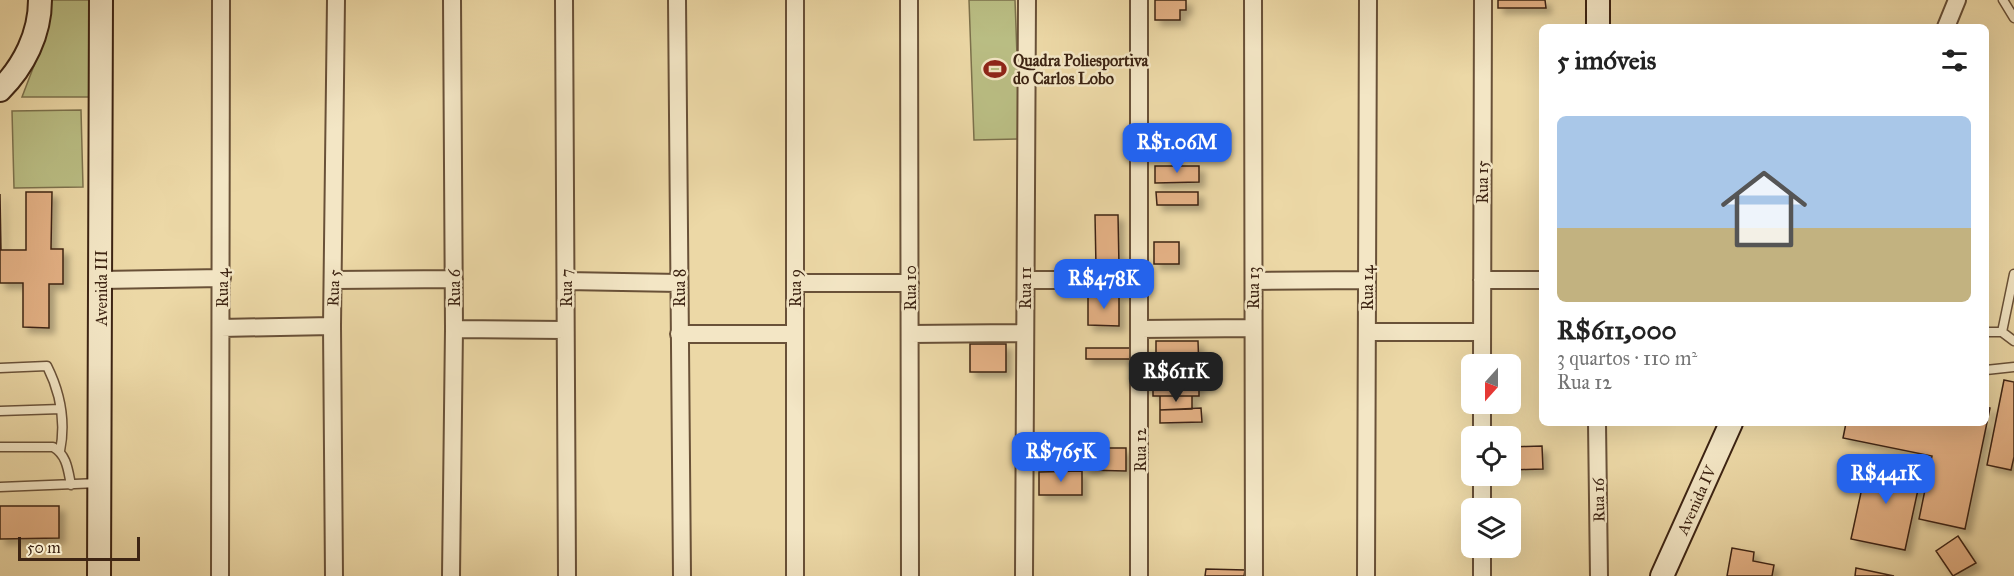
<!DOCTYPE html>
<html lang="pt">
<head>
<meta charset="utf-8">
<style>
  :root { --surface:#fff; --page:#f6f6f6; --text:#222; --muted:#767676; --accent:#2563eb }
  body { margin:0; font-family:"IM FELL Great Primer",serif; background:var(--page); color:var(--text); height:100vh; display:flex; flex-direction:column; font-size:22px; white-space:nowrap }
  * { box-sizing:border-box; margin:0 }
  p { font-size:20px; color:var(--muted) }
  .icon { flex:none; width:33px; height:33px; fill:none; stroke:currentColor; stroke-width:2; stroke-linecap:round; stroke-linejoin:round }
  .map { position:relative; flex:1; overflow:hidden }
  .side { position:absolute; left:1539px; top:24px; width:450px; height:402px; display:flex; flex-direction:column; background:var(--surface); border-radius:9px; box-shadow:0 6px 24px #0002 }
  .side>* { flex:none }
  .needle { width:39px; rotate:201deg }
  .tools { position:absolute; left:1461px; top:354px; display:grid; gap:12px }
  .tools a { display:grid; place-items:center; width:60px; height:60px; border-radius:9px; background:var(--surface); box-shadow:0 6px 24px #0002; font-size:30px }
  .scale { position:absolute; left:18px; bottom:15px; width:122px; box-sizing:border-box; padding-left:6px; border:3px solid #3d2413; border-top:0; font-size:16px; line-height:21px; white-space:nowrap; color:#3d2413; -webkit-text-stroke:4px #f3e6c5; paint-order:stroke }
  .price { position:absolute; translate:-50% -51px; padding:0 14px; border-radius:12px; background:var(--accent); color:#fff; font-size:20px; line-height:39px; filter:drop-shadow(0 2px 3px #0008) }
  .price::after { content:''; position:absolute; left:50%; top:36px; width:18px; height:14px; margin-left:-9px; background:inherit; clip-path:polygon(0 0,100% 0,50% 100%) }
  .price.current { background:#222; color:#fff }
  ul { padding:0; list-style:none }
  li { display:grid; align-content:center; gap:12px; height:318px; padding:0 18px }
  li span { display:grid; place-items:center; height:186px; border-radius:9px; color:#555 }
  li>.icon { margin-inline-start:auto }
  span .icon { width:108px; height:108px; fill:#fffc; stroke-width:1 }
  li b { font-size:26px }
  h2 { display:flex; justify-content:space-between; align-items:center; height:72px; padding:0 18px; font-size:26px }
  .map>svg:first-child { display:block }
</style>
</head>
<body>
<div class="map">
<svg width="2014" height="576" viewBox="0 0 2014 576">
  <defs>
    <filter id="shadow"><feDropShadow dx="5.5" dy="5.5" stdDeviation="3" flood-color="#0004"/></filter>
  </defs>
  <rect width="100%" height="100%" fill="#ecd8a6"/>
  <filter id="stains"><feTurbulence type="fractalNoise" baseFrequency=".00333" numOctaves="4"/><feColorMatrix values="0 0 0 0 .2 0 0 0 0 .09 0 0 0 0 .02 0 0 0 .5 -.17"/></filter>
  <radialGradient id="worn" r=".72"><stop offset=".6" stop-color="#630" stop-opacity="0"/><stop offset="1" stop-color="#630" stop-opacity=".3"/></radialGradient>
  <!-- green -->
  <path fill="#babe84" stroke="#7c714c" stroke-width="1.5" d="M51,0H93V97H22L43,42Z
    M969,0H1015L1020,139L974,140Z
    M81,110L83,187L14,188L12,111Z"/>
  <!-- building -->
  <path fill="#e3b084" stroke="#3d2413" stroke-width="1.5" filter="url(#shadow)" d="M1155,0H1186V10H1180V20H1155Z
    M1498,0H1545L1546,8H1498Z
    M1155,166H1199V182L1155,183Z
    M26,192H52L51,249H63V284H49V328L23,327V283H0V194L1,250H26Z
    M1156,192H1198V205H1157Z
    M1095,215H1118L1119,266L1096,267Z
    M1154,242H1179V264H1154Z
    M1088,294H1119V326L1088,325Z
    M1156,341H1198L1199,372L1156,373Z
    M970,344H1006V372H970Z
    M1086,348H1134V359H1086Z
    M1153,372H1199V396H1153Z
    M2004,380L2014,382V457L2011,470L1987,465Z
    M1160,396H1192V409L1160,410Z
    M1986,407L1990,408L1965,529L1919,519L1932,456L1843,438L1846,423H1986Z
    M1201,408L1202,422L1160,423V410Z
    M1542,446L1543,469L1510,470V447Z
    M1084,448H1126V471L1084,470Z
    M1868,460L1922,471L1905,550L1851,539Z
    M1082,471V495H1039V472Z
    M0,506H59V538L0,539Z
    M1958,536L1976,563L1953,576L1936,551Z
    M1732,548L1754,552L1753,561L1774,565L1772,576H1727Z
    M1856,568L1894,576H1855Z
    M1206,569L1245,570L1244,576H1205Z"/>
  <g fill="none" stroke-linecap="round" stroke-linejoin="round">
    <!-- lane casing -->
    <g stroke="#695138" stroke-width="11">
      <path id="lane" d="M2003,0L2014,18
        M1986,332H2002L2014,341
        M2002,332L2014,274
        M0,368L47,366C61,394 66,421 60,451
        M1986,370L2014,367
        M0,411L61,409
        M0,447H53C67,455 68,470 71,485
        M0,487L99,483"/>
    </g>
    <!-- street casing -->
    <g stroke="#695138" stroke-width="20">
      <path id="street" d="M564,0L567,576
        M677,0L682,576
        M909,0L910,576
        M1139,0V576
        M1253,0L1254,576
        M1946,27L1957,0
        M101,280L222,278
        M334,280L454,279
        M1026,280H1140
        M1482,280H1542
        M566,281L679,283
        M1254,281L1367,280
        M795,283H910
        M221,328L332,326
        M454,329L565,330
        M1140,329L1253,328
        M1367,332H1482
        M679,334H795
        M910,334L1025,333
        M1482,364L1483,0
        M1597,423L1599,576
        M1482,436V404
        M1482,508V476
        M220,576L221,0
        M334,576L332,326L336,0
        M451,576L454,329L452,0
        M795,576V0
        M1024,576L1027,0
        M1366,576L1368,0
        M1482,576V548"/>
    </g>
    <!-- secondary casing -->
    <g stroke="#3d2413" stroke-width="26">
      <path id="secondary" d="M1598,27V0
        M0,90C24,66 40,34 40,0
        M99,576L101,0
        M1662,576L1731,423"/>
    </g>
    <!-- lane -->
    <use href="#lane" stroke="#f3e6c5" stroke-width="8"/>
    <!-- street -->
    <use href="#street" stroke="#f3e6c5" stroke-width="16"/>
    <!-- secondary -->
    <use href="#secondary" stroke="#f3e6c5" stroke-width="22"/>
  </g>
  <!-- icons -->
  <defs>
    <g id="stadium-bare" transform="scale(1.8)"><path d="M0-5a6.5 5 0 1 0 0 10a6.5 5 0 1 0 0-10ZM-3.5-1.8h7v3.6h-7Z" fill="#8f2418" stroke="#f3e6c5" stroke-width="2.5" paint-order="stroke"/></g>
  </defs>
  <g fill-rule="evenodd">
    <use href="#stadium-bare" x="995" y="69"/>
  </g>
  <g text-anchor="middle" stroke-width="5" stroke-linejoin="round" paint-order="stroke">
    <!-- poi labels -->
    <g font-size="16" font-weight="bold" fill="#3d2413" stroke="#f3e6c5" text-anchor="start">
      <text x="1013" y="66">Quadra Poliesportiva<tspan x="1013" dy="18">do Carlos Lobo</tspan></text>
    </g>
    <!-- street labels -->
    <g font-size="16" fill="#3d2413" stroke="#f3e6c5">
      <text transform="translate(1482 182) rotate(-90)" y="6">Rua 15</text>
      <text transform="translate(101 288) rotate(-90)" y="6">Avenida III</text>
      <text transform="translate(222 288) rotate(-90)" y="6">Rua 4</text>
      <text transform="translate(333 288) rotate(-88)" y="6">Rua 5</text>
      <text transform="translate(454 288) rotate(-90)" y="6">Rua 6</text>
      <text transform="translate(566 288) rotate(-90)" y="6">Rua 7</text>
      <text transform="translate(679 288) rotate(-90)" y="6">Rua 8</text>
      <text transform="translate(795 288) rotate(-90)" y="6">Rua 9</text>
      <text transform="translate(910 288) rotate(-90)" y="6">Rua 10</text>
      <text transform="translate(1025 288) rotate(-90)" y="6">Rua 11</text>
      <text transform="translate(1253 288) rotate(-90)" y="6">Rua 13</text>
      <text transform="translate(1367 288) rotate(-90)" y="6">Rua 14</text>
      <text transform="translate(1140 450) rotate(-90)" y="6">Rua 12</text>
      <text transform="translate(1598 500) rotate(-91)" y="6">Rua 16</text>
      <text transform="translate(1696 500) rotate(-66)" y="6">Avenida IV</text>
    </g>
  </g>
  <rect width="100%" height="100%" filter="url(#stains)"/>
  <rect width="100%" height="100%" fill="url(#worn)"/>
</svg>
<div class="tools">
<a><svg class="needle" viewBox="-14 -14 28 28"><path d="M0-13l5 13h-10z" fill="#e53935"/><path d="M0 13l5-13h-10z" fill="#767676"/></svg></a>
<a><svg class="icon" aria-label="locate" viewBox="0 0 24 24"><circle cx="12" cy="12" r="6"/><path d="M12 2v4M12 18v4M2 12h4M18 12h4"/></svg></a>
<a><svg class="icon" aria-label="layers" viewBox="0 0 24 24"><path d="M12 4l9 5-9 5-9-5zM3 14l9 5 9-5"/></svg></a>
</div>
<div class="scale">50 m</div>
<b class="price" style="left:1177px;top:174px">R$1.06M</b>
<b class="price" style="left:1104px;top:310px">R$478K</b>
<b class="price current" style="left:1176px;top:403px">R$611K</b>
<b class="price" style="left:1061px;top:483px">R$765K</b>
<b class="price" style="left:1886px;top:505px">R$441K</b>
<section class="side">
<h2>5 imóveis<svg class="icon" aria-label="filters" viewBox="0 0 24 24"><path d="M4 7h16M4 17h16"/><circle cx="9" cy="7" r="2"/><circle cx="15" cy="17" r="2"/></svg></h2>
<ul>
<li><span style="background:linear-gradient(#a9c7e8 60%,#c2b280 0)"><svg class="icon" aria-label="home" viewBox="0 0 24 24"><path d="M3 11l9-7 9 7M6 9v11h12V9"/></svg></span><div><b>R$611,000</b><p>3 quartos · 110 m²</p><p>Rua 12</p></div></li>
</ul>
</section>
</div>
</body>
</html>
